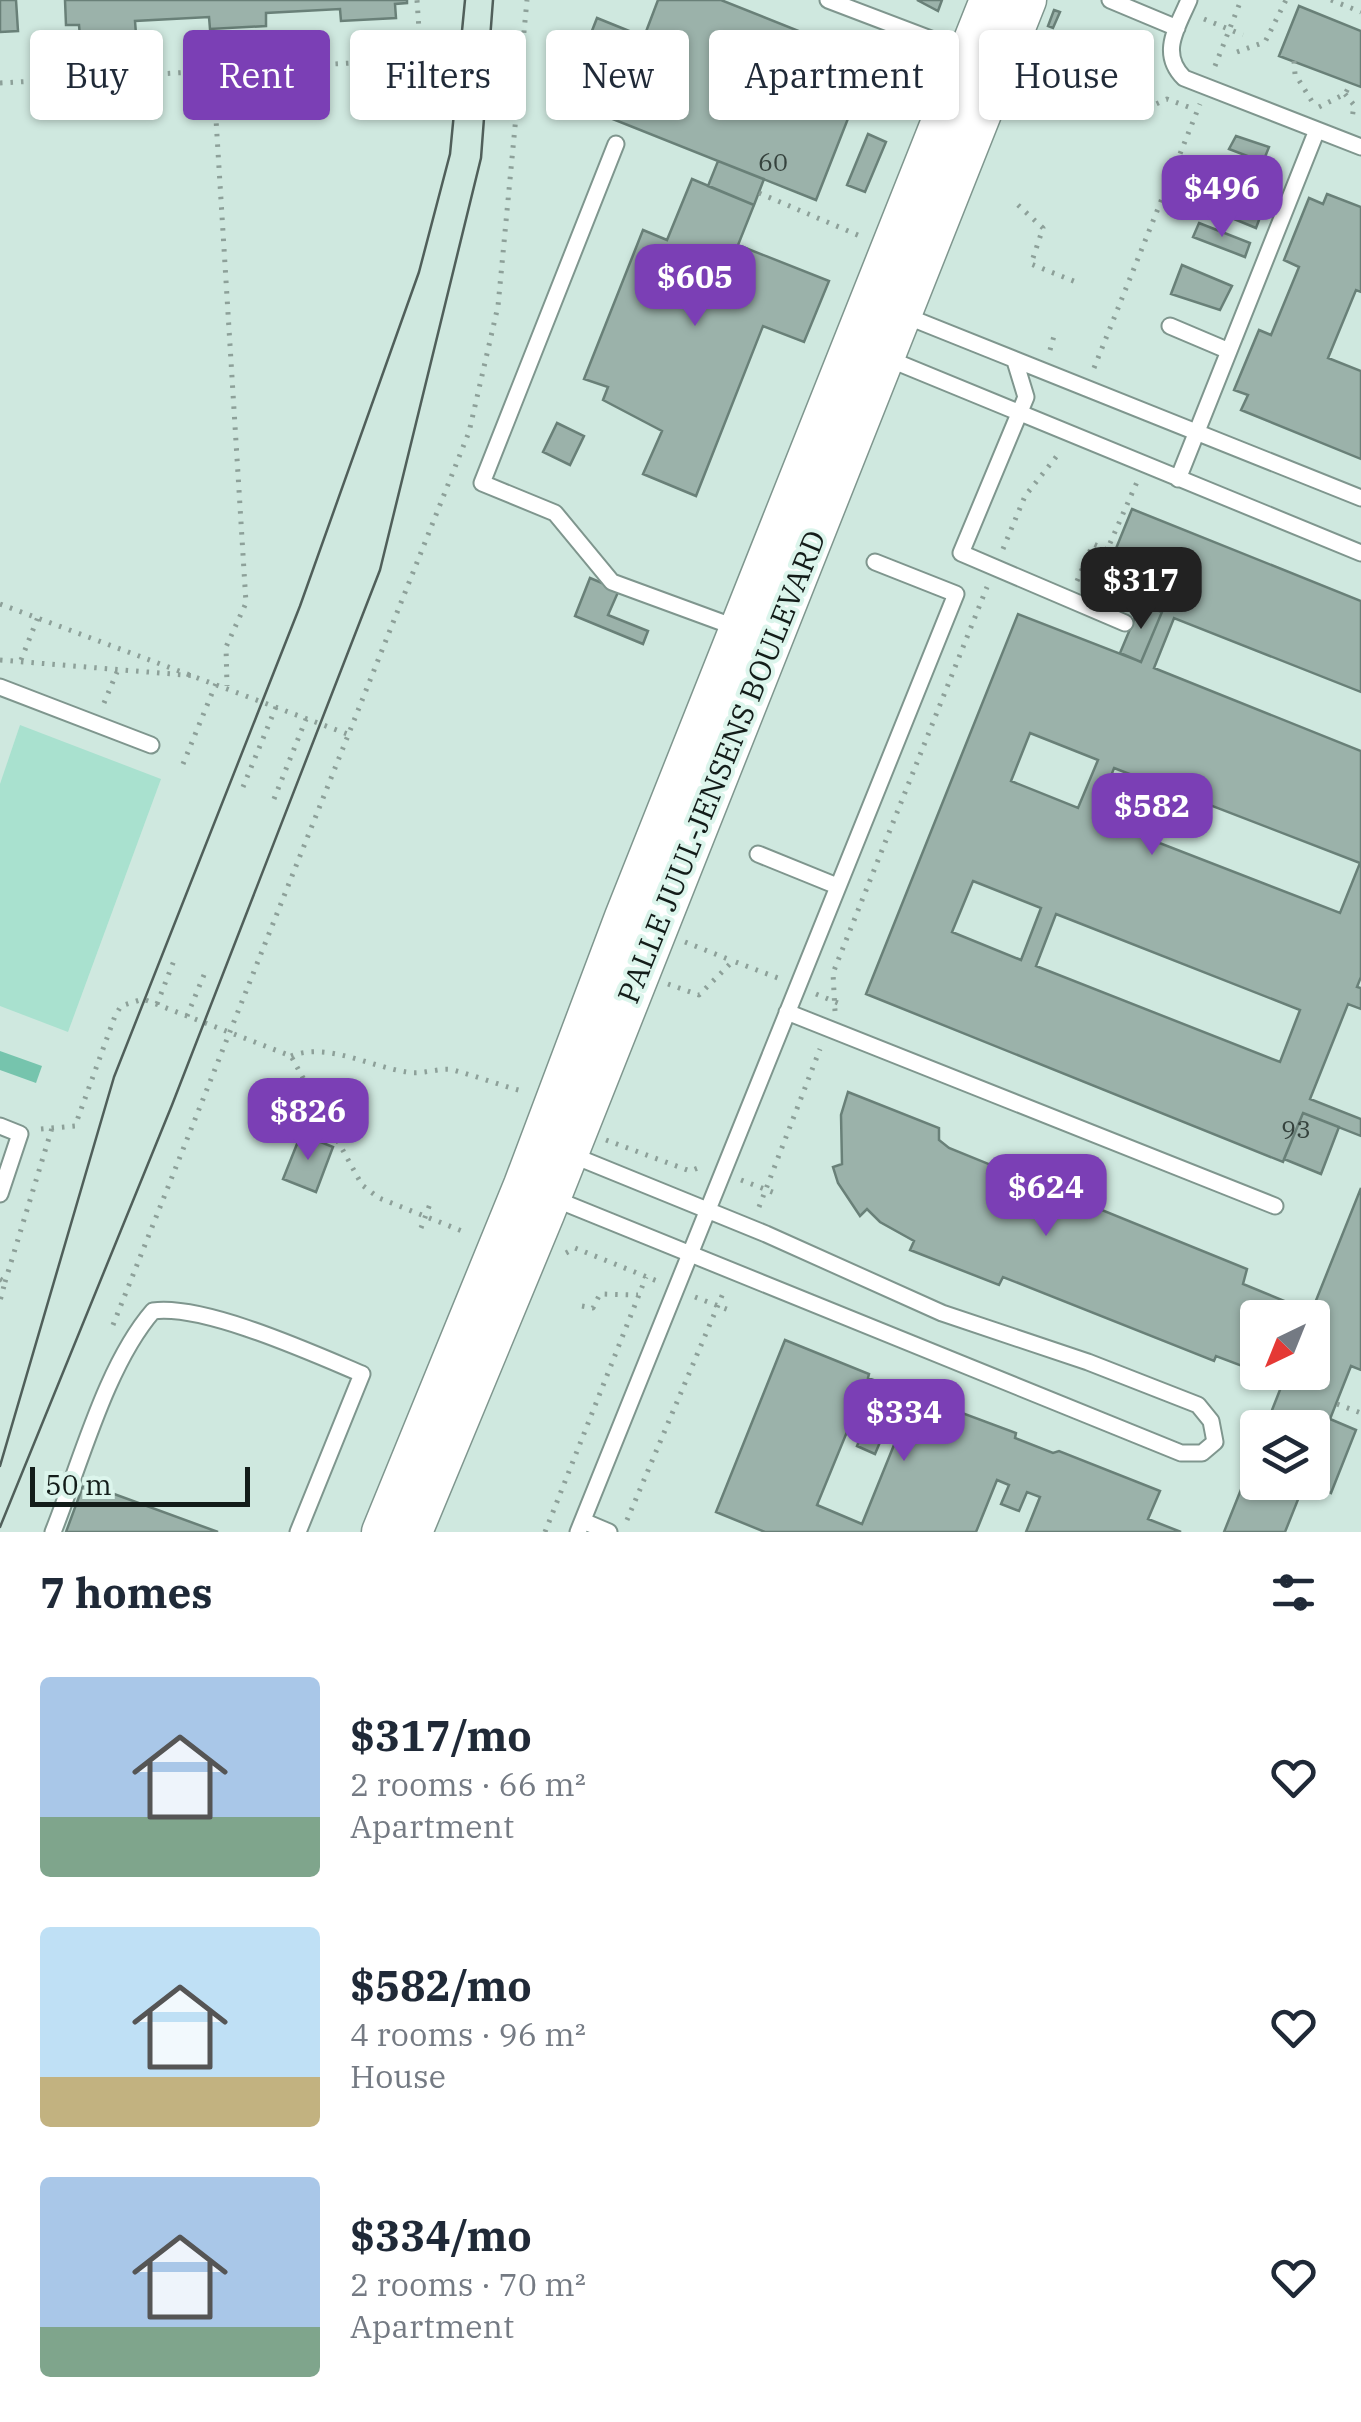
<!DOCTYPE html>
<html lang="en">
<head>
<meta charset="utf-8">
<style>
  :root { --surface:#fff; --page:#f6f6f7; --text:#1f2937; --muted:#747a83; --accent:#7b3fb5 }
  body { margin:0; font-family:"IBM Plex Serif",serif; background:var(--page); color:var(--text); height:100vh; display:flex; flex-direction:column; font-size:38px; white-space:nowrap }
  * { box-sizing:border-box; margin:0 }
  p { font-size:32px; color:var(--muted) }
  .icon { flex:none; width:55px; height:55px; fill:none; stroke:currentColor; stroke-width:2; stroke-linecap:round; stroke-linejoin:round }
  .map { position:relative; height:1532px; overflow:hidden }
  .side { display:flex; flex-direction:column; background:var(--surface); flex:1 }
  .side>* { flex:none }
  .top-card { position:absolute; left:30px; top:30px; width:1302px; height:90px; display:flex; gap:20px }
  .needle { width:65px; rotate:223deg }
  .fabs { position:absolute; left:1240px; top:1300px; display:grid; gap:20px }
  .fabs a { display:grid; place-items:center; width:90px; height:90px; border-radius:10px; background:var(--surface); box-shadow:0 2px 8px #0004; font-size:50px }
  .scale { position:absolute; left:30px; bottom:25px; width:220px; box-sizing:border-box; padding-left:10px; border:5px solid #131c19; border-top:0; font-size:28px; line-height:35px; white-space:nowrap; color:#131c19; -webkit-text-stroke:8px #dcf5ec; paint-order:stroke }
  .price { position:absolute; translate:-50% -85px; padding:0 22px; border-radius:20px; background:var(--accent); color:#fff; font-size:32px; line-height:65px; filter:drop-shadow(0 2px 5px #0008) }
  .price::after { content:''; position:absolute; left:50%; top:60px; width:30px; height:22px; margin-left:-15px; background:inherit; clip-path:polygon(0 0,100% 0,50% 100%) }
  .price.on { background:#222; color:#fff }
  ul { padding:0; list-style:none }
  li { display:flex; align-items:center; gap:30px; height:250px; padding:0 40px }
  li span { display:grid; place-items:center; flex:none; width:280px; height:200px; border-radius:10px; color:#555 }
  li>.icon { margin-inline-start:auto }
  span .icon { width:120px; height:120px; fill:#fffc; stroke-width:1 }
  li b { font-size:42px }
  h2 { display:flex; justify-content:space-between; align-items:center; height:120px; padding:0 40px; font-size:42px }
  .tag { padding:0 35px; border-radius:10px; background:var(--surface); box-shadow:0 2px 8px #0004; font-size:35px; line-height:90px }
  .tag.on { background:var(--accent); color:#fff }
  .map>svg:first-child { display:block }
</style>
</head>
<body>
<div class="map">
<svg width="1361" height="1532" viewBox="0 0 1361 1532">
  <rect width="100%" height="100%" fill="#cfe8df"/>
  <!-- green -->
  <path fill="#a9e1cf" d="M20,725L161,779L68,1032L0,1006V784Z"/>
  <!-- water -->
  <path fill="#76c4ad" d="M0,1051L42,1066L36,1083L0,1070Z"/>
  <!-- building -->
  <path fill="#9bb2aa" stroke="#698078" stroke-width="2.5" fill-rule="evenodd" d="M0,0H16L18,31L0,32Z
    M65,0H407V3L395,4L396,18L341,21L340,9L266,13V26L210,29L209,17L135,21L136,34L80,37L79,25H66Z
    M658,0H721L871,60L816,200L565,100L597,18L644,37Z
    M917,0H942L938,11Z
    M1299,6L1361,31V87L1279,56Z
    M1054,10L1060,12L1053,28L1048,26Z
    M868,134L886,142L865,192L847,185Z
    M1236,136L1269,147L1263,162L1229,149Z
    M718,161L764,179L754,205L708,186Z
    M1223,164L1273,183L1267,197L1217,177Z
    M692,179L754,205L738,245L829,281L804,342L763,326L696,496L643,474L662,431L603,400L608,387L584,379L643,230L667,240Z
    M1211,192L1262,212L1256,228L1205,207Z
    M1327,194L1361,207V292L1356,290L1328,358L1361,371V459L1241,410L1248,395L1234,390L1259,330L1271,335L1299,267L1284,260L1309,198L1323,204Z
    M1199,223L1250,243L1245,257L1193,237Z
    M1182,265L1232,286L1220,310L1171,294Z
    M557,423L584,436L570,465L543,452Z
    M1132,509L1361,601V692L1174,618L1154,668L1361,751V977L1357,987L1361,988V1009L1348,1004L1310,1099L1361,1119V1136L1303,1113L1283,1162L866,994L1018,614L1141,662L1162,612L1100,588ZM1030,733L1098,760L1078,808L1011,781ZM1114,768L1360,863L1340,913L1095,818ZM973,881L1041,908L1021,960L952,932ZM1056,914L1300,1010L1280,1062L1036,966Z
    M590,578L619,590L608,615L648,631L643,644L575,616Z
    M1141,603L1162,612L1141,662L1120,653Z
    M848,1092L939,1128V1140L949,1148L1247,1269L1243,1284L1311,1312L1309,1318H1258V1372L1216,1356L1214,1361L1003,1277L999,1285L910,1250L914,1241L880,1222L867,1209L860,1216L838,1183L833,1167L842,1164L841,1115Z
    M1303,1113L1339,1127L1321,1174L1284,1159Z
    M301,1134L333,1147L316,1192L283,1179Z
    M1361,1188V1370L1351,1366L1330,1419L1356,1430L1331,1493L1307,1482H1312V1428H1265L1287,1372H1312L1309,1318Z
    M785,1340L869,1374L868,1378L1016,1433L1015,1438L1053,1453L1059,1451L1160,1491L1148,1519L1181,1532H1026L1040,1497L1027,1492L1019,1511L1001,1504L1009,1485L997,1480L976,1532H765L716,1512ZM851,1422L865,1427L857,1446L875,1454L883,1435L896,1440L862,1524L817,1505Z
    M1260,1372H1287L1284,1382Z
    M1258,1447V1482H1305L1285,1532H1224Z
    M84,1483L218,1532H66Z"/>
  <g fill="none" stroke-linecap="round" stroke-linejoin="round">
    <!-- service casing -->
    <g stroke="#7f968e" stroke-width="19">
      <path id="service" d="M828,0L970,54
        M1110,0L1177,28
        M1189,0C1177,28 1159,53 1184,78L1361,147
        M616,144L482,483L555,513L612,582L740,629
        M901,314L1361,498
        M1170,326L1229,351
        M884,357L1361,553
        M1015,361L1026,397L961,553L1125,623
        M1178,479L1317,130
        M0,687L151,745
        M758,854L837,886
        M787,1012L1275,1206
        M0,1126L20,1134L0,1194
        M550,1197L1181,1453H1202L1215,1442L1211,1421L1198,1405L1088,1362L942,1313L766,1234L567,1153
        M583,1521L609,1532
        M53,1532C80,1465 106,1365 153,1311C204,1304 312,1353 362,1374L298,1532
        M578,1532L956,594L875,562"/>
    </g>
    <!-- tertiary casing -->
    <g stroke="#7f968e" stroke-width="41">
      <path id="tertiary" d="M381,1532L523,1185L624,917L989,0
        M413,1532L545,1214L1027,0"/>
    </g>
    <!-- path -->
    <path stroke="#8da099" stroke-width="5" stroke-dasharray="2.5 8" stroke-linecap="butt" d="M1331,0L1361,12
      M1204,19L1243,35
      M1237,52L1265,42L1286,0
      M1294,61L1295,74L1313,103
      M1215,66L1241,0
      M213,71L246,603L226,647L227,686
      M415,75L421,59L417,0
      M0,83L421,59
      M1345,94L1354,105L1352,119
      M1319,107L1345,94L1351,83
      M1147,108L1167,99L1194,109
      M759,193L860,236
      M1018,205L1043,228L1031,264L1076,282
      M1050,350L1054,336
      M1094,368L1200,104
      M1003,549L1025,496L1060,452
      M1077,581L1093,544L1107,550L1137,482
      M0,604L350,735
      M0,660L197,676
      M21,660L38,617
      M104,703L117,672
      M183,764L217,681
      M243,787L276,707
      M274,799L306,719
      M685,942L733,961
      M668,984L699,995L733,961L778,978
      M816,994L838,1003
      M157,1004L175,958
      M835,1011L833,973L987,587
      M187,1016L206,970
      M291,1056C327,1042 371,1067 407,1072C422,1075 441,1067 453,1070C476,1076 499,1085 522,1091
      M41,1129L75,1126L115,1016L121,1006L143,999L291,1056L362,1185L379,1198L467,1233
      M606,1140L690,1171L703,1166
      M741,1180L780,1195
      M759,1207L820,1049
      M421,1228L430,1204
      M566,1253L575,1248L657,1281
      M0,1279L5,1282L0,1301
      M5,1282L52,1128
      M695,1297L734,1312
      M582,1306L593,1308L600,1294L638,1295
      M113,1325L469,432L498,306L527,0
      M1337,1404L1361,1413
      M627,1520L724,1291
      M545,1532L646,1277"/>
    <!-- service -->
    <use href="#service" stroke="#fff" stroke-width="15"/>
    <!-- tertiary -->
    <use href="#tertiary" stroke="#fff" stroke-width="38"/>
    <!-- tram -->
    <path stroke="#505f5a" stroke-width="2.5" d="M0,1466L114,1077L300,606L419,272L450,154L465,0
      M0,1527L172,1105L380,570L481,158L493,0"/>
  </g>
  <g text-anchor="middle" stroke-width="8" stroke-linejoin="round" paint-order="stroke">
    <!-- number labels -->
    <g font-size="25" fill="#35423d">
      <text x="773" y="171">60</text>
      <text x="1296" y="1138">93</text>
    </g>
    <!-- street labels -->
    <g font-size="30" fill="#131c19" stroke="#dcf5ec">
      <text transform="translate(722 767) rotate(-68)" y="10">PALLE JUUL-JENSENS BOULEVARD</text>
    </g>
  </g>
</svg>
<div class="fabs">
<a><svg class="needle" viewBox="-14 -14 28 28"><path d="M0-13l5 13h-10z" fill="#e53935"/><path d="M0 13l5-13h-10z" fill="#747a83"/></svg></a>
<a><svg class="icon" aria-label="layers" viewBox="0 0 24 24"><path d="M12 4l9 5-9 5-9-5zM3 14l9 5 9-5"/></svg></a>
</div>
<div class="scale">50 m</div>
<b class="price" style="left:1222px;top:240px">$496</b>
<b class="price" style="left:695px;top:329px">$605</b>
<b class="price on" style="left:1141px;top:632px">$317</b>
<b class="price" style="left:1152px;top:858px">$582</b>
<b class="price" style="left:308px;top:1163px">$826</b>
<b class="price" style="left:1046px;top:1239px">$624</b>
<b class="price" style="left:904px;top:1464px">$334</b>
<div class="top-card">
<a class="tag">Buy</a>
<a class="tag on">Rent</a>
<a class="tag">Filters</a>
<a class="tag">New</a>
<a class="tag">Apartment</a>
<a class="tag">House</a>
</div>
</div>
<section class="side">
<h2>7 homes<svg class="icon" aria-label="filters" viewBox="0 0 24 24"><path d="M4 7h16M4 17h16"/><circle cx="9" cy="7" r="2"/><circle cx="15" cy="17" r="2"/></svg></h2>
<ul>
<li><span style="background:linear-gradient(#a9c7e8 70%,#7fa58c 0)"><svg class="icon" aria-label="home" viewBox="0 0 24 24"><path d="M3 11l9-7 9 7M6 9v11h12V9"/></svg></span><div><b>$317/mo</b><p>2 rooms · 66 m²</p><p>Apartment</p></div><svg class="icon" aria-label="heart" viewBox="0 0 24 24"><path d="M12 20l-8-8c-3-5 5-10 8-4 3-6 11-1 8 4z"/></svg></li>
<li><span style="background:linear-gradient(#bfe0f5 75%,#c2b280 0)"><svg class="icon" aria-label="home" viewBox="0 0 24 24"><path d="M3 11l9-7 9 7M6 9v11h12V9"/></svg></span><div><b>$582/mo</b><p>4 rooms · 96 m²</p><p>House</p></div><svg class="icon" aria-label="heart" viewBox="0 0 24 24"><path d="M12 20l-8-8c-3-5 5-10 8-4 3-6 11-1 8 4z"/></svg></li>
<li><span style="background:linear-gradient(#a9c7e8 75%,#7fa58c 0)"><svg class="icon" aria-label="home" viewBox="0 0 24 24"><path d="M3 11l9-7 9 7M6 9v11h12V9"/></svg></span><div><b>$334/mo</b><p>2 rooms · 70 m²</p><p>Apartment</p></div><svg class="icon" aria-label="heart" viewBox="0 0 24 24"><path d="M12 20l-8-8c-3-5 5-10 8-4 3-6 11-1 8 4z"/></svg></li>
</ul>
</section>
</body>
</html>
